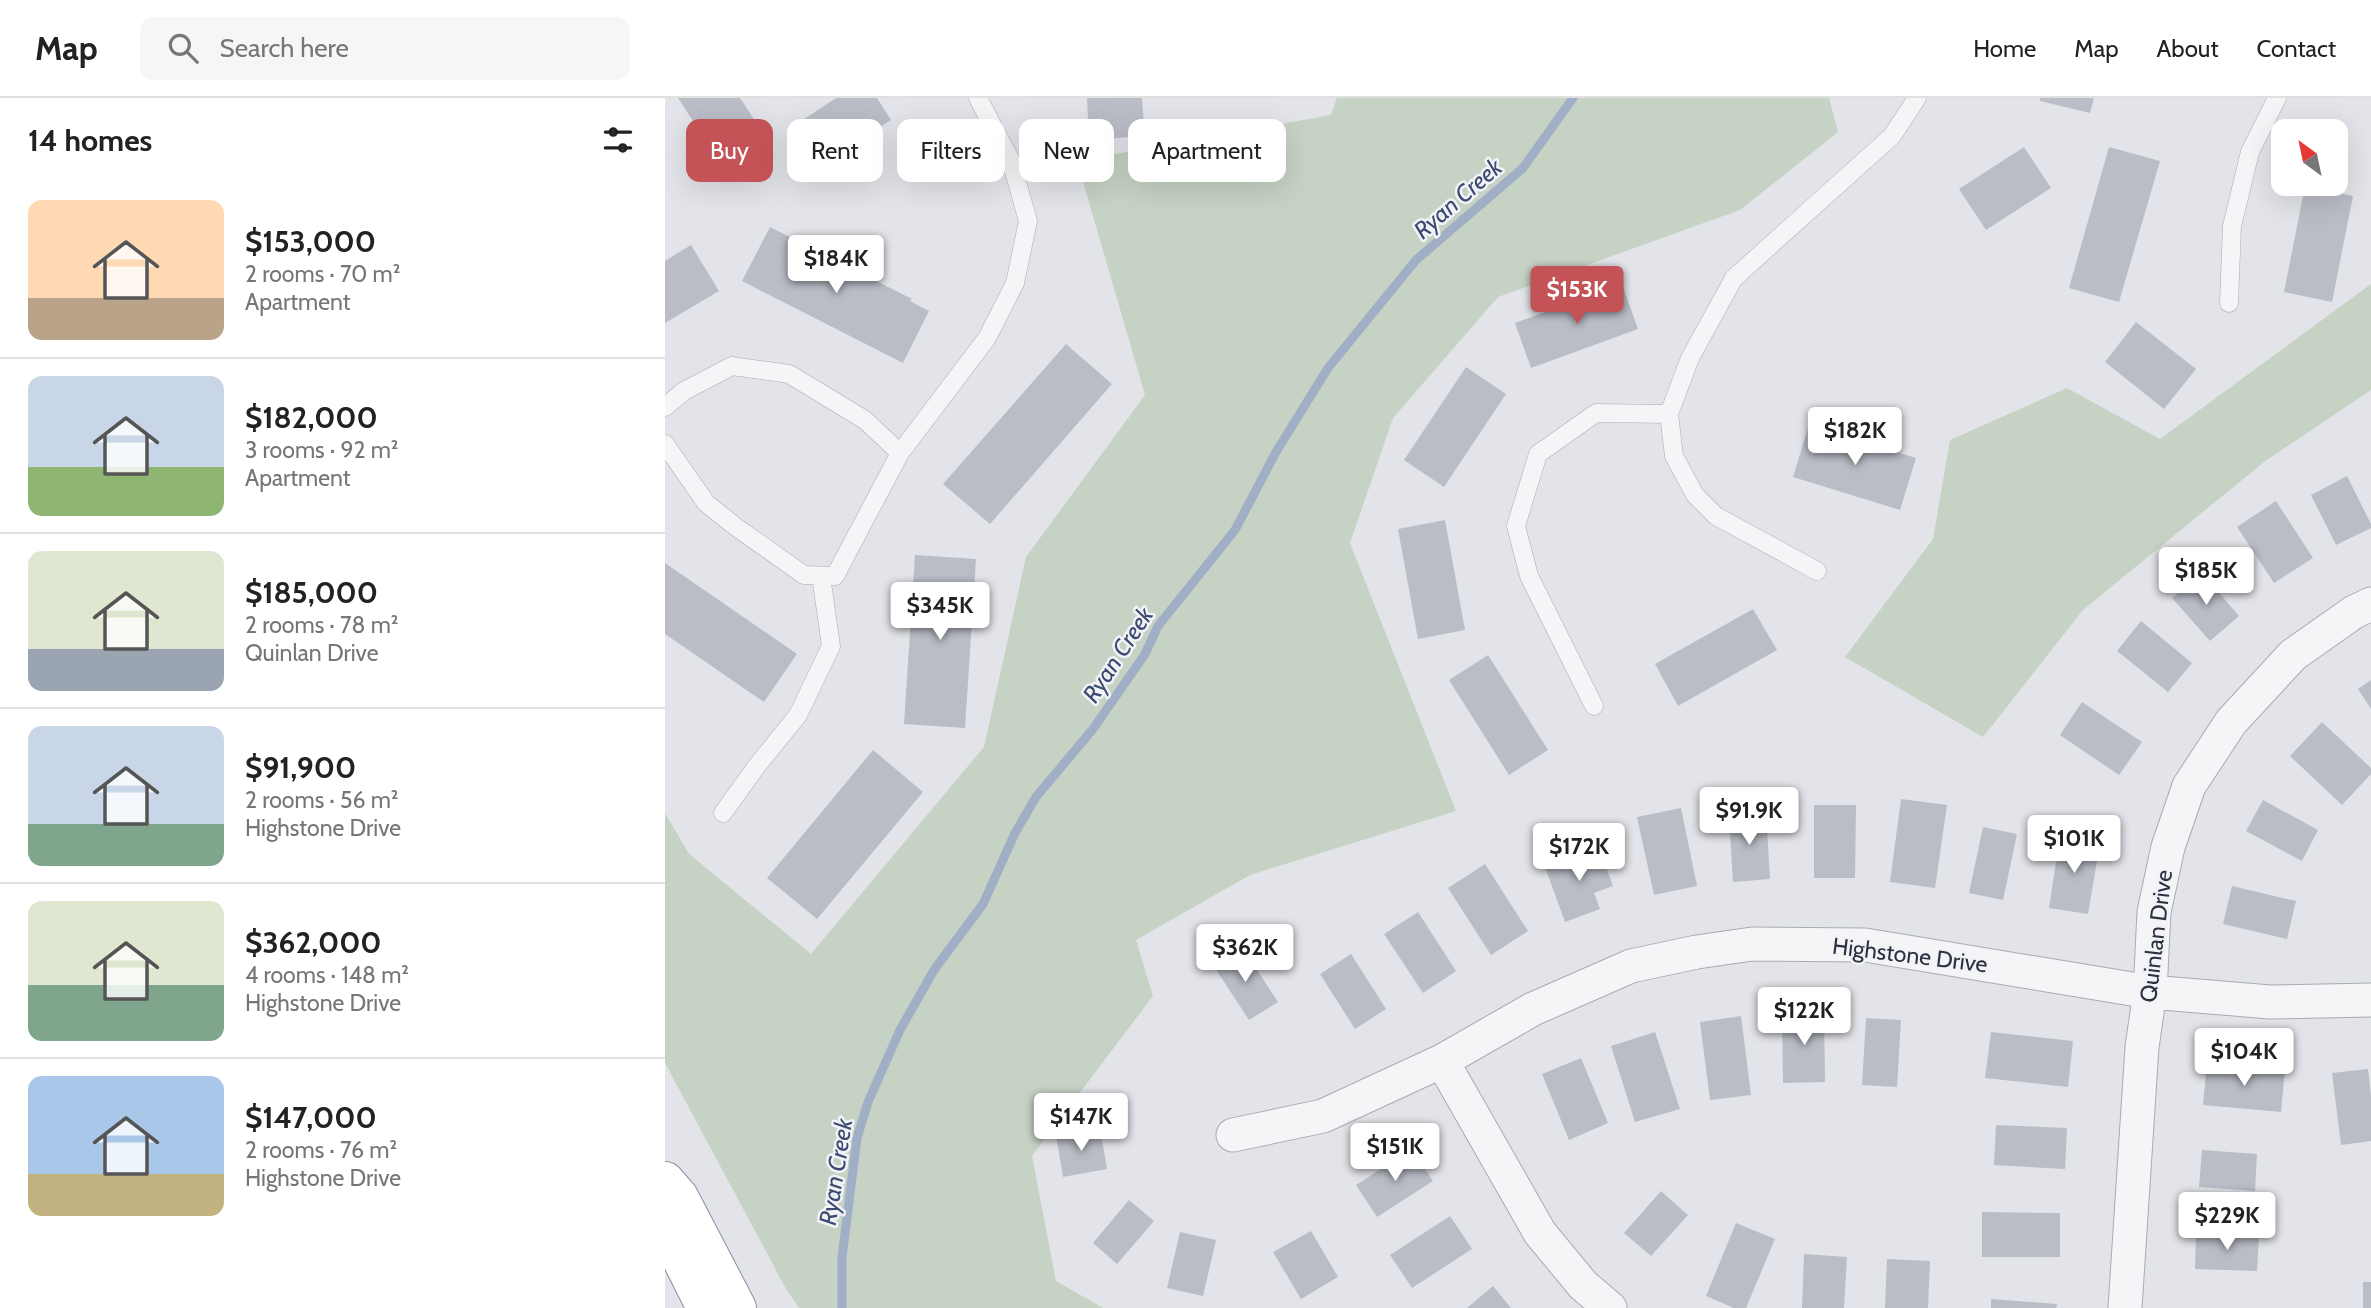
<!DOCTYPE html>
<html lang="en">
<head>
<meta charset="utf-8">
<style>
  :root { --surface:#fff; --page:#f6f6f6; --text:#222; --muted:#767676; --line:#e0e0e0; --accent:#c35357 }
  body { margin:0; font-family:Cabin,sans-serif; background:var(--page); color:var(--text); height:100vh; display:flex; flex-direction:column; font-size:26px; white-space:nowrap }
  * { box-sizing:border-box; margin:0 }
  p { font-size:23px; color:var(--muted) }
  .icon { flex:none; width:38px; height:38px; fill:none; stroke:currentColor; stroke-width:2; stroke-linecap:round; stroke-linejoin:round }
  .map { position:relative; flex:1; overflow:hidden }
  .sheet { display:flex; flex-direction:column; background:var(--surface); width:665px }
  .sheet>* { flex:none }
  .top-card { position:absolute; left:21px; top:21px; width:665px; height:63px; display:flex; gap:14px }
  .needle { width:46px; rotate:327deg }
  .buttons { position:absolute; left:1606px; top:21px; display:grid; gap:14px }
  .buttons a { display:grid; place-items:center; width:77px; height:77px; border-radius:14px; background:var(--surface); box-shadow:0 7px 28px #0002; font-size:35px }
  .price { position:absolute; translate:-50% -60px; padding:0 16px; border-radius:7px; background:#fff; color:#222; font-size:23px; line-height:46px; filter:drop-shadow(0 2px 4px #0008) }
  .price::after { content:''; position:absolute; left:50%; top:42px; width:21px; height:16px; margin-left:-10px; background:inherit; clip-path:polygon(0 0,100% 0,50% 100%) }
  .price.selected { background:var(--accent); color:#fff }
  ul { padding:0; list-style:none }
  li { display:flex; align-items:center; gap:21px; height:175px; padding:0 28px }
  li+li { border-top:2px solid var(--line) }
  li span { display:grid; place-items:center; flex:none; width:196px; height:140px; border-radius:14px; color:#555 }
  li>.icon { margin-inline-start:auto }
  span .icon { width:84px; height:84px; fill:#fffc; stroke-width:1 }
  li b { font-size:30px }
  h2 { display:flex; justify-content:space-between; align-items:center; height:84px; padding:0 28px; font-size:30px }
  .pill { padding:0 24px; border-radius:14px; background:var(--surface); box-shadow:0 7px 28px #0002; font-size:24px; line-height:63px }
  .pill.selected { background:var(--accent); color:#fff }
  header { display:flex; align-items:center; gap:42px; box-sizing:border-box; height:98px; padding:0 35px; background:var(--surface); border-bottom:2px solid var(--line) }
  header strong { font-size:33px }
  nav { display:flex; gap:38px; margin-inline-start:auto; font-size:24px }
  .search { width:490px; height:63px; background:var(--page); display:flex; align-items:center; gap:18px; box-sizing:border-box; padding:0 24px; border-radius:14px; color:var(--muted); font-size:26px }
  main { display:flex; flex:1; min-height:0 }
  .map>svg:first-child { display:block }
</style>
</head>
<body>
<header>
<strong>Map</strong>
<div class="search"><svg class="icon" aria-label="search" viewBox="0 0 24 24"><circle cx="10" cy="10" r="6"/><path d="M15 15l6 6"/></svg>Search here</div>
<nav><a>Home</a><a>Map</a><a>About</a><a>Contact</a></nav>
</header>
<main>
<section class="sheet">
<h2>14 homes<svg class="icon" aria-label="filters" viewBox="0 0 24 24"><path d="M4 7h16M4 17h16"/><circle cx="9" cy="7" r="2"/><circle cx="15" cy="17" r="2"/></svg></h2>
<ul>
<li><span style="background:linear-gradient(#ffd9b3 70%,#b9a48a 0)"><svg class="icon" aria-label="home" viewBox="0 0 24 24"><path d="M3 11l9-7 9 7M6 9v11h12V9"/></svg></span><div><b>$153,000</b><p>2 rooms · 70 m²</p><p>Apartment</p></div></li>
<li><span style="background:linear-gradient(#c9d6e8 65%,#8fb573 0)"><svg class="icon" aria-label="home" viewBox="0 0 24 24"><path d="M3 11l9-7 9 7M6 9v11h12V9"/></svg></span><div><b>$182,000</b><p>3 rooms · 92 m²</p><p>Apartment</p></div></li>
<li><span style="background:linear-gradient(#dfe7d0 70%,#9aa5b1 0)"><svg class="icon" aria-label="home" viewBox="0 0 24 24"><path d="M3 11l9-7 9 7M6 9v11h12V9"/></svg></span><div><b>$185,000</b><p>2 rooms · 78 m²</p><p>Quinlan Drive</p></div></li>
<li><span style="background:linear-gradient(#c9d6e8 70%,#7fa58c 0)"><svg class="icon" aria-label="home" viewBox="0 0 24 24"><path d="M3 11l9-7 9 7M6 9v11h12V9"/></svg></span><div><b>$91,900</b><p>2 rooms · 56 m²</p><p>Highstone Drive</p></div></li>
<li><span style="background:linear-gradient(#dfe7d0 60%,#7fa58c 0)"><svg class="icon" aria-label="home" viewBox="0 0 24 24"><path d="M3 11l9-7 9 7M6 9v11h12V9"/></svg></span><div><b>$362,000</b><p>4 rooms · 148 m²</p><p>Highstone Drive</p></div></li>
<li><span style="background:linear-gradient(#a9c7e8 70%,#c2b280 0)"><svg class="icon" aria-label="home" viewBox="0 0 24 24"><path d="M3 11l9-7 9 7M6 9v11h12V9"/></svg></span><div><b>$147,000</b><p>2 rooms · 76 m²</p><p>Highstone Drive</p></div></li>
</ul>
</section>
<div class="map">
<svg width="1706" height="1210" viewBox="0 0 1706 1210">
  <rect width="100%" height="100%" fill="#e2e4e9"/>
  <!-- green -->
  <path fill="#c6d2c4" d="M672,0H1164L1173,34L1075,112L833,199L728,320L685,445L791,713L585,777L471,842L488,898L367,1058L391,1183L438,1210H134L120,1189L0,965V715L24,756L146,856L319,649L361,459L480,297L412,63L666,17Z
    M1706,186V292L1599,364L1418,512L1318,639L1180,559L1268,441L1285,342L1402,290L1495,341Z"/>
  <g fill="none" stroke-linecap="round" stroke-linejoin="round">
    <!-- stream -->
    <path stroke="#a0aec6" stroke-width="9" d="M177,1210V1159L192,1040L203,1004L235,932L269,872L318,806L350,735L371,699L428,631L480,556L493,528L570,432L611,354L663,270L751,162L858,70L908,0"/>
  </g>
  <!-- building -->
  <path fill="#babdc6" d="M13,0H75L98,35L54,63Z
    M171,0H212L226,22L153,69L127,29Z
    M422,0H477L480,38L424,42Z
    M1375,0H1429L1425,15L1375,3Z
    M1359,49L1386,90L1321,132L1294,91Z
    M1444,49L1495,63L1454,204L1404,190Z
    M1640,88L1688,98L1667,204L1619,194Z
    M105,129L247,201L245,203L264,213L238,265L77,183Z
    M26,147L54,193L0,225V163Z
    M957,186L973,231L866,270L850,225Z
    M1471,224L1531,271L1499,311L1440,264Z
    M401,246L447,286L325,426L278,386Z
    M801,269L841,296L779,389L739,362Z
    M1144,327L1251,360L1235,412L1128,379Z
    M1682,378L1706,426V430L1671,447L1646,397Z
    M1611,403L1648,460L1609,485L1572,429Z
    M780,422L800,532L753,541L733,431Z
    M250,457L311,461L300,630L239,626Z
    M0,465L132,556L99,604L0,536Z
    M1537,475L1574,518L1545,543L1507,500Z
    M1088,511L1112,552L1013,608L990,566Z
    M1476,523L1527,565L1503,594L1452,553Z
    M823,557L883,652L844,677L784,582Z
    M1706,582V611L1693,591Z
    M1417,604L1477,644L1454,677L1395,637Z
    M1657,624L1706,670V676L1677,707L1625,658Z
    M208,652L258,694L152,821L102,780Z
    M1236,701L1282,707L1270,790L1225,784Z
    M1598,702L1653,732L1637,763L1581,733Z
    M1149,707H1191L1190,780H1149Z
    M1016,710L1032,788L989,797L972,719Z
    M1101,715L1105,781L1068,784L1064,717Z
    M1318,729L1352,736L1338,802L1304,795Z
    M1395,738L1435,745L1423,816L1384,810Z
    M934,749L948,788L929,795L935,811L900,824L880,769Z
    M820,766L863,833L826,857L783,790Z
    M1567,788L1631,803L1622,841L1558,826Z
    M753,814L791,873L758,895L719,836Z
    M577,849L613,904L584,922L548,867Z
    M686,856L721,911L690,931L655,876Z
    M1159,913L1160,984L1118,985L1117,914Z
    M1076,918L1086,997L1045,1002L1035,924Z
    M1201,920L1236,922L1232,989L1197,987Z
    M990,934L1015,1011L970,1024L946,948Z
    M1326,934L1408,943L1403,989L1320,980Z
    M916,960L943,1025L904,1042L877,976Z
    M1542,965L1620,972L1616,1014L1538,1007Z
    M1703,971L1706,998V1043L1676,1047L1667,975Z
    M1331,1027L1402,1030L1400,1071L1329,1067Z
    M435,1030L442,1071L398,1079L391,1038Z
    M747,1051L768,1083L712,1119L691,1087Z
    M1537,1052L1592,1056L1590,1093L1534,1089Z
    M996,1093L1023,1117L986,1158L959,1135Z
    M464,1102L489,1123L452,1166L428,1145Z
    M1317,1114L1395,1115V1159H1317Z
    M785,1118L807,1151L747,1190L725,1157Z
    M1071,1125L1110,1141L1081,1210H1069L1041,1198Z
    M646,1133L673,1179L636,1201L608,1154Z
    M515,1134L551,1142L538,1198L502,1190Z
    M1531,1136L1594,1138L1592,1173L1530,1171Z
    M1139,1156L1182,1159L1179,1210H1137Z
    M1222,1161L1265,1163L1263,1210H1220Z
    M1698,1184H1706V1210H1698Z
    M828,1188L846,1210H802Z
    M1326,1201L1392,1206L1391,1210H1326Z"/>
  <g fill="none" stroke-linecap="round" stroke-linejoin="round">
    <!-- service casing -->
    <g stroke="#a8abb3" stroke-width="19">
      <path id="service" d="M1564,205L1567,128L1585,54L1612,0
        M0,309L19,293L67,268L124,276L200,322L235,355
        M0,346L41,405L71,429L139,477L170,478L235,355L322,240L350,185L363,123L346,63L313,0
        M1152,473L1051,418L1030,397L1009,358L1004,316L1025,260L1069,180L1227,38L1252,0
        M929,608L864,478L851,428L873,356L931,315L1004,316
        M58,715L91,669L133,617L166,548L156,478"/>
    </g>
    <!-- minor casing -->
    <g stroke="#a8abb3" stroke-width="35">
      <path id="minor" d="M777,963L875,1135L918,1187L945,1210
        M568,1037L658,1018L777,963L868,911L966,868L1032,854L1087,846L1200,847L1485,894L1605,904L1706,902
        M1460,1210L1477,949L1485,894L1489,814L1503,749L1524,688L1566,624L1628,557L1689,514L1706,506"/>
    </g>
    <!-- motorway casing -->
    <g stroke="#8b909f" stroke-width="40">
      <path id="motorway" d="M0,1083L14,1099L72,1210
        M0,1128L41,1210"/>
    </g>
    <!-- service -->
    <use href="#service" stroke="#f5f5f8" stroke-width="18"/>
    <!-- minor -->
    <use href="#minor" stroke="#f5f5f8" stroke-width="33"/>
    <!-- motorway -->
    <use href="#motorway" stroke="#fff" stroke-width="38"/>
  </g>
  <g text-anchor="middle" stroke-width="5" stroke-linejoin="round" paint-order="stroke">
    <!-- street labels -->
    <g font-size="23" fill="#2c3140" stroke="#f2f3f7">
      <text transform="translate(1491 838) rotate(-83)" y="8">Quinlan Drive</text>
      <text transform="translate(1245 857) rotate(7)" y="8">Highstone Drive</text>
    </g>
    <!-- water labels -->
    <g font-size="24" font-style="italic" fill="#394b70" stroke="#f2f3f7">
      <text transform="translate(793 101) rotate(-41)" y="8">Ryan Creek</text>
      <text transform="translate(453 557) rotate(-57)" y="8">Ryan Creek</text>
      <text transform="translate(171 1074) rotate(-81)" y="8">Ryan Creek</text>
    </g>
  </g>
</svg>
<div class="buttons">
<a><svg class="needle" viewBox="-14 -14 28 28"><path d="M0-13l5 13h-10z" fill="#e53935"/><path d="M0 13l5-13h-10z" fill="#767676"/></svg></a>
</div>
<b class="price" style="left:171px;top:197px">$184K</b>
<b class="price selected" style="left:912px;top:228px">$153K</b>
<b class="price" style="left:1190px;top:369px">$182K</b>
<b class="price" style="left:1541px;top:509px">$185K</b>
<b class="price" style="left:275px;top:544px">$345K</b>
<b class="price" style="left:1084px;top:749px">$91.9K</b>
<b class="price" style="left:1409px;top:777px">$101K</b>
<b class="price" style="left:914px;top:785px">$172K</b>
<b class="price" style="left:580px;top:886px">$362K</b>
<b class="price" style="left:1139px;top:949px">$122K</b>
<b class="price" style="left:1579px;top:990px">$104K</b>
<b class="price" style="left:416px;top:1055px">$147K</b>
<b class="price" style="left:730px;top:1085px">$151K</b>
<b class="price" style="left:1562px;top:1154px">$229K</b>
<div class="top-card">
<a class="pill selected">Buy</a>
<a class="pill">Rent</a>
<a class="pill">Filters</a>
<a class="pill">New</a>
<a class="pill">Apartment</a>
</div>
</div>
</main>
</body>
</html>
